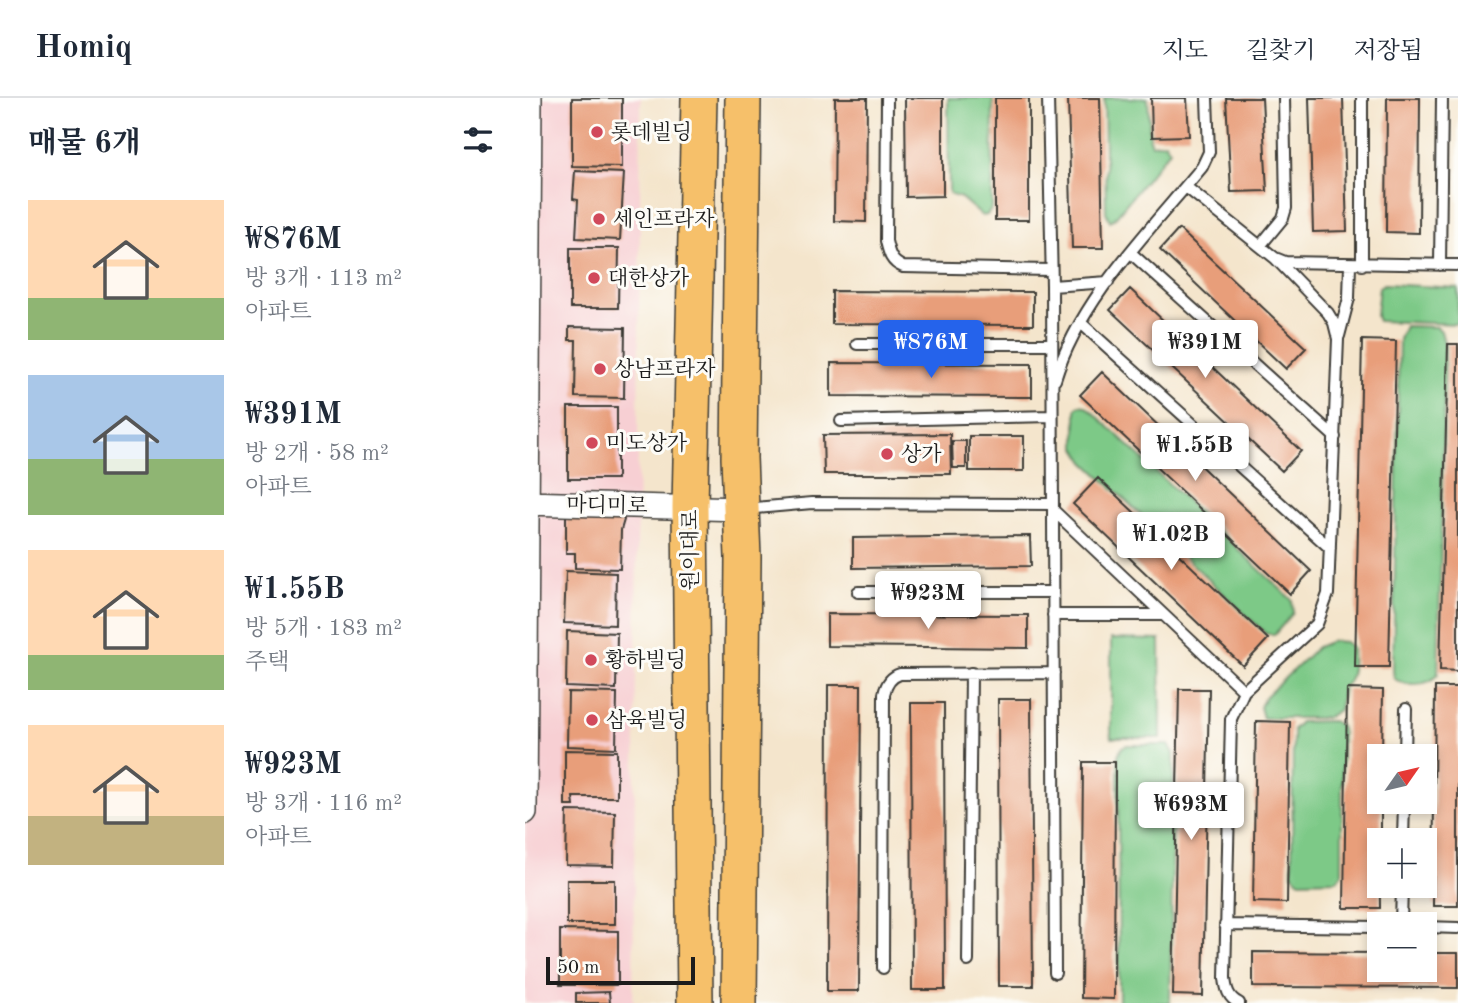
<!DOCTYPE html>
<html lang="ko">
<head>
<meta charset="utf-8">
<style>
  :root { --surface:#fff; --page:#f6f6f7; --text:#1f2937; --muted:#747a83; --line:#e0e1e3; --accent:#2563eb }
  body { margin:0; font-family:"Old Standard TT","Noto Serif KR",serif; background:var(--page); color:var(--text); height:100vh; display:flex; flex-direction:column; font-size:26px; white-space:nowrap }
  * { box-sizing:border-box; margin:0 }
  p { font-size:23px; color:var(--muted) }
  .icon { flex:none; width:38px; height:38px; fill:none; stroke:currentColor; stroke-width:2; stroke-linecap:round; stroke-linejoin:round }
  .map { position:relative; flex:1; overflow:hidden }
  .drawer { display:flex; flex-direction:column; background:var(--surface); width:525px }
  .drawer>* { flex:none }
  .needle { width:46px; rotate:56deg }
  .controls { position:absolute; left:842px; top:646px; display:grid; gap:14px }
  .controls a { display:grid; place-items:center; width:70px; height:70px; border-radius:0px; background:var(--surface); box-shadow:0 4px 10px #0003; font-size:35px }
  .scale { position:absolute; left:21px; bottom:18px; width:149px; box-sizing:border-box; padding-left:7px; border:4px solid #1c1c1c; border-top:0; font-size:19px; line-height:24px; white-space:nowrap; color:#1c1c1c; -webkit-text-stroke:5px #fdfcf7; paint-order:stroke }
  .price { position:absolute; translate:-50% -60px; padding:0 16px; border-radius:7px; background:#fff; color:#222; font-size:23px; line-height:46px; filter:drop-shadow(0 2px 4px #0008) }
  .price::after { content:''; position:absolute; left:50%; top:42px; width:21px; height:16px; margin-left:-10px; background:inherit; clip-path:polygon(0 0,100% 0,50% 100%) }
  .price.selected { background:var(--accent); color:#fff }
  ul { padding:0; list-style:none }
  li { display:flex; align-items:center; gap:21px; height:175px; padding:0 28px }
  li span { display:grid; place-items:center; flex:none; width:196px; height:140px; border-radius:0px; color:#555 }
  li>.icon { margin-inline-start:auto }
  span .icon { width:84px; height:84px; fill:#fffc; stroke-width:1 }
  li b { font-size:30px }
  h2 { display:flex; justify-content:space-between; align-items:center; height:84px; padding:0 28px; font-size:30px }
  header { display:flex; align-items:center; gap:42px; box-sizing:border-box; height:98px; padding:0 35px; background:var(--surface); border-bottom:2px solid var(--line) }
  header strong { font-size:33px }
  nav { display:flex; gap:38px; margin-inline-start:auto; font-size:24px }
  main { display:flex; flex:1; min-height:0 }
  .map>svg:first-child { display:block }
</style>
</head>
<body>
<header>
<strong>Homiq</strong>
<nav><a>지도</a><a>길찾기</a><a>저장됨</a></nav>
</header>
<main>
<section class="drawer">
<h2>매물 6개<svg class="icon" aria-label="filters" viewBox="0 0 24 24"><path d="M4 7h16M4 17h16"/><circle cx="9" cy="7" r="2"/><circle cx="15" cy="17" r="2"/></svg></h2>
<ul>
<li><span style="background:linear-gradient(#ffd9b3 70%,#8fb573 0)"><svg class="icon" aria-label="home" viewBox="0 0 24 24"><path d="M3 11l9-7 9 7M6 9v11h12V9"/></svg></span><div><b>₩876M</b><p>방 3개 · 113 m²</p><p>아파트</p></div></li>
<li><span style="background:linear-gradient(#a9c7e8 60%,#8fb573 0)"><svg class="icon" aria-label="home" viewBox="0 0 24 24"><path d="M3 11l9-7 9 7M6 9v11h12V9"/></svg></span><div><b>₩391M</b><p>방 2개 · 58 m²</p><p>아파트</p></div></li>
<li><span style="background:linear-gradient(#ffd9b3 75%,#8fb573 0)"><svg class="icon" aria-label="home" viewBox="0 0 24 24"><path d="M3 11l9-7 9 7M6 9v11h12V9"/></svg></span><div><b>₩1.55B</b><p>방 5개 · 183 m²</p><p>주택</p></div></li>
<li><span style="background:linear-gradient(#ffd9b3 65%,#c2b280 0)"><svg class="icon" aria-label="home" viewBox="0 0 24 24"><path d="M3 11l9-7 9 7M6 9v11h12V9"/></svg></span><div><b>₩923M</b><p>방 3개 · 116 m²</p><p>아파트</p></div></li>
</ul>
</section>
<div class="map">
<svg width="933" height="905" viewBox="0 0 933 905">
  <rect width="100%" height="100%" fill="#fdfcf7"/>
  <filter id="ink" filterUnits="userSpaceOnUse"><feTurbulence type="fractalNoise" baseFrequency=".0143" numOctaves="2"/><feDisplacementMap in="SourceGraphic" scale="14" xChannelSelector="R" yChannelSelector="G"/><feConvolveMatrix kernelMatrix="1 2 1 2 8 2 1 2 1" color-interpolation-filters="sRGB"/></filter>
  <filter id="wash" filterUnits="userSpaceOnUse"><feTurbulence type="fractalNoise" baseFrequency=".00686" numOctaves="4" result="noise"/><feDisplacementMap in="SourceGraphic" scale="28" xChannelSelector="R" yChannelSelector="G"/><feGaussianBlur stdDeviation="1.57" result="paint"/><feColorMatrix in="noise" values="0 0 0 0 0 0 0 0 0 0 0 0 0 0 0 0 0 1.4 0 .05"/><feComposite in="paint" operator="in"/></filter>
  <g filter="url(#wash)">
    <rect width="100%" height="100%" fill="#f4e5cc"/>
    <!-- built -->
    <path fill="#f7cfd3" d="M0,0H116L108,905H0Z"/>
    <!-- green -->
    <path fill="#7dc987" stroke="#4c7252" stroke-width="2" d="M423,0H468L467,110L462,117L457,118L436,100L426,97L424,93Z
      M579,0H623L625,42L627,46L640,44L645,52L589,121L585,123L581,114Z
      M859,186L933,190V226L853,223L851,218L854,189Z
      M880,228L912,229L916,233L920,248L913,576C906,588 879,589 869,580L868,573L874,241Z
      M554,307L560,308L569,315L767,502L768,515L750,536H741L560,364L551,350V310Z
      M586,541L635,542L636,640H586Z
      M807,543L820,544L827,549C827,562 830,581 818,589L814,612L801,620H738L735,609L739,600L792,549Z
      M808,623L815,628L817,635V775L812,782L775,783L767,776L768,631L775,624Z
      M602,647H644L649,655L645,905H594L593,657L597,649Z"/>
    <g id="blocks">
      <!-- building -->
      <path fill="#e89e7a" d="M47,0H97V69L47,68Z
        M310,0H342L341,124L309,123Z
        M380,0H418V98L381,99Z
        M470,0H504V122H470Z
        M543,0H575L578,150H547Z
        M626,0H662L664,38L627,39Z
        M701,0H737L742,93L706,94Z
        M784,0H818L822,133L788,134Z
        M862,0H895L894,135L861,134Z
        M50,73L99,75L95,142L51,140L53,102L48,101Z
        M654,131L781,250L761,271L635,152Z
        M45,150H94L93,210H45Z
        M605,191L776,353L757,373L585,212Z
        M307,193L508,194V227L307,226Z
        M44,229L100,230L99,300L50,299L51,242H44Z
        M837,242L871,243L864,569H830Z
        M923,246H933V573L915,572Z
        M306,265L507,266V299L306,298Z
        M577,274L786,473L765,496L555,297Z
        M43,309H92V381H43Z
        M425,336L426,376H299L298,337Z
        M444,338H499V373H444Z
        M427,343H441V370H428Z
        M573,380L743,541L718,568L548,406Z
        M41,415L96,417L99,422L96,432L95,471L50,470V455H41Z
        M505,438L506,468L328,470V440Z
        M41,473L91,475L90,527L39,525Z
        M302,516L503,517V550L302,548Z
        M42,533L92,535L91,591L41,589Z
        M303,587H336L334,893H302Z
        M910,589H933V808H908Z
        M654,591H684L678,898L648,897Z
        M822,591L858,592L857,658H854V704H856V742H854L855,810H819Z
        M43,594L92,595L91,650L42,648Z
        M473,601H506L508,888H474Z
        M386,605H419L420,892H387Z
        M731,623L765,624L762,805L728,804Z
        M40,652L92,653V699H48L49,708H40Z
        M558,664H590L589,901L556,900Z
        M42,713L90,714L89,768L41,767Z
        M42,782H90V826H42Z
        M35,832L93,833V887H35Z
        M728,854L854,855V872H900V855H933V890L728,889Z
        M84,894L85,905H51V895Z"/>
    </g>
  </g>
  <g filter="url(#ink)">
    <use href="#blocks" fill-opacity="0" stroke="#3c3a36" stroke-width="2"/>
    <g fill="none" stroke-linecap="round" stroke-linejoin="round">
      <!-- service casing -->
      <g stroke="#3c3a36" stroke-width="14">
        <path id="service" d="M362,0L361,143C364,156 366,164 378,169L526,172
          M523,0L527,188L530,875
          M837,0V167
          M661,89L750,160L760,164L933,167
          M735,148L758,120L761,110L759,0
          M606,155L810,339
          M915,167L917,0
          M527,188L583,184
          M556,225L805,450
          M814,238L824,200L825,166
          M332,246H527
          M530,282C554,202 625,132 677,69L684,54L682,0
          M316,323L527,318
          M219,411L287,405L528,406
          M528,412L719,593
          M333,494H528
          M528,517H638
          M880,658L881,611
          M878,742L879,704
          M876,826L877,788
          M700,827L854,829
          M900,829L933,830
          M443,863L446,575
          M358,870L359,596C361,587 365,579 375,576L529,575
          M714,905C703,900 701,890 700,880L706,621L719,593L792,526L803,496L813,241L809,225L803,215L750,160"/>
      </g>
      <!-- minor casing -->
      <g stroke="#3c3a36" stroke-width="26">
        <path id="minor" d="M0,405L216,411
          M0,714L5,0"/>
      </g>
      <!-- primary casing -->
      <g stroke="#3c3a36" stroke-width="38">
        <path id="primary" d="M170,905L165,409L174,0
          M214,905L218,459L214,360L218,0"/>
      </g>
      <!-- service -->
      <use href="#service" stroke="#fff" stroke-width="10"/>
      <!-- minor -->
      <use href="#minor" stroke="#fff" stroke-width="23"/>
      <!-- primary -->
      <use href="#primary" stroke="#f6c06b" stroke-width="35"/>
    </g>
  </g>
  <!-- markers -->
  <g fill="#d1495b" stroke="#fdfcf7" stroke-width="2.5">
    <circle cx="72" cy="34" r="7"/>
    <circle cx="74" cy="121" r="7"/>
    <circle cx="69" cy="180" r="7"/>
    <circle cx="75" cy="271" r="7"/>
    <circle cx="67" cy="345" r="7"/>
    <circle cx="362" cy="356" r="7"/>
    <circle cx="66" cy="562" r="7"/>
    <circle cx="67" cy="622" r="7"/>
  </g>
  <g text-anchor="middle" stroke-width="6" stroke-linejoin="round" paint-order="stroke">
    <!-- poi labels -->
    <g font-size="21" fill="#1c1c1c" stroke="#fdfcf7" text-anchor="start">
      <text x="86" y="41">롯데빌딩</text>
      <text x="88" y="128">세인프라자</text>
      <text x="83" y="187">대한상가</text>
      <text x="89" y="278">상남프라자</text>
      <text x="81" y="352">미도상가</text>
      <text x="376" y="363">상가</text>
      <text x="80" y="569">황하빌딩</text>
      <text x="81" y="629">삼육빌딩</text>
    </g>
    <!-- street labels -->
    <g font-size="21" fill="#1c1c1c" stroke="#fdfcf7">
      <text transform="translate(82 407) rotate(1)" y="7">마디미로</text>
      <text transform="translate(165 452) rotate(-90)" y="7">원이대로</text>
    </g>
  </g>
</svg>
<div class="controls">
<a><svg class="needle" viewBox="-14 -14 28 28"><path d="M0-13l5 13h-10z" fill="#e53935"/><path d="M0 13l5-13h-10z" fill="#747a83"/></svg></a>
<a>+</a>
<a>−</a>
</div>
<div class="scale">50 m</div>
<b class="price selected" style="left:406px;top:282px">₩876M</b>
<b class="price" style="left:680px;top:282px">₩391M</b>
<b class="price" style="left:670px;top:385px">₩1.55B</b>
<b class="price" style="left:646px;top:474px">₩1.02B</b>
<b class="price" style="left:403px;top:533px">₩923M</b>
<b class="price" style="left:666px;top:744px">₩693M</b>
</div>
</main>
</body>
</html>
